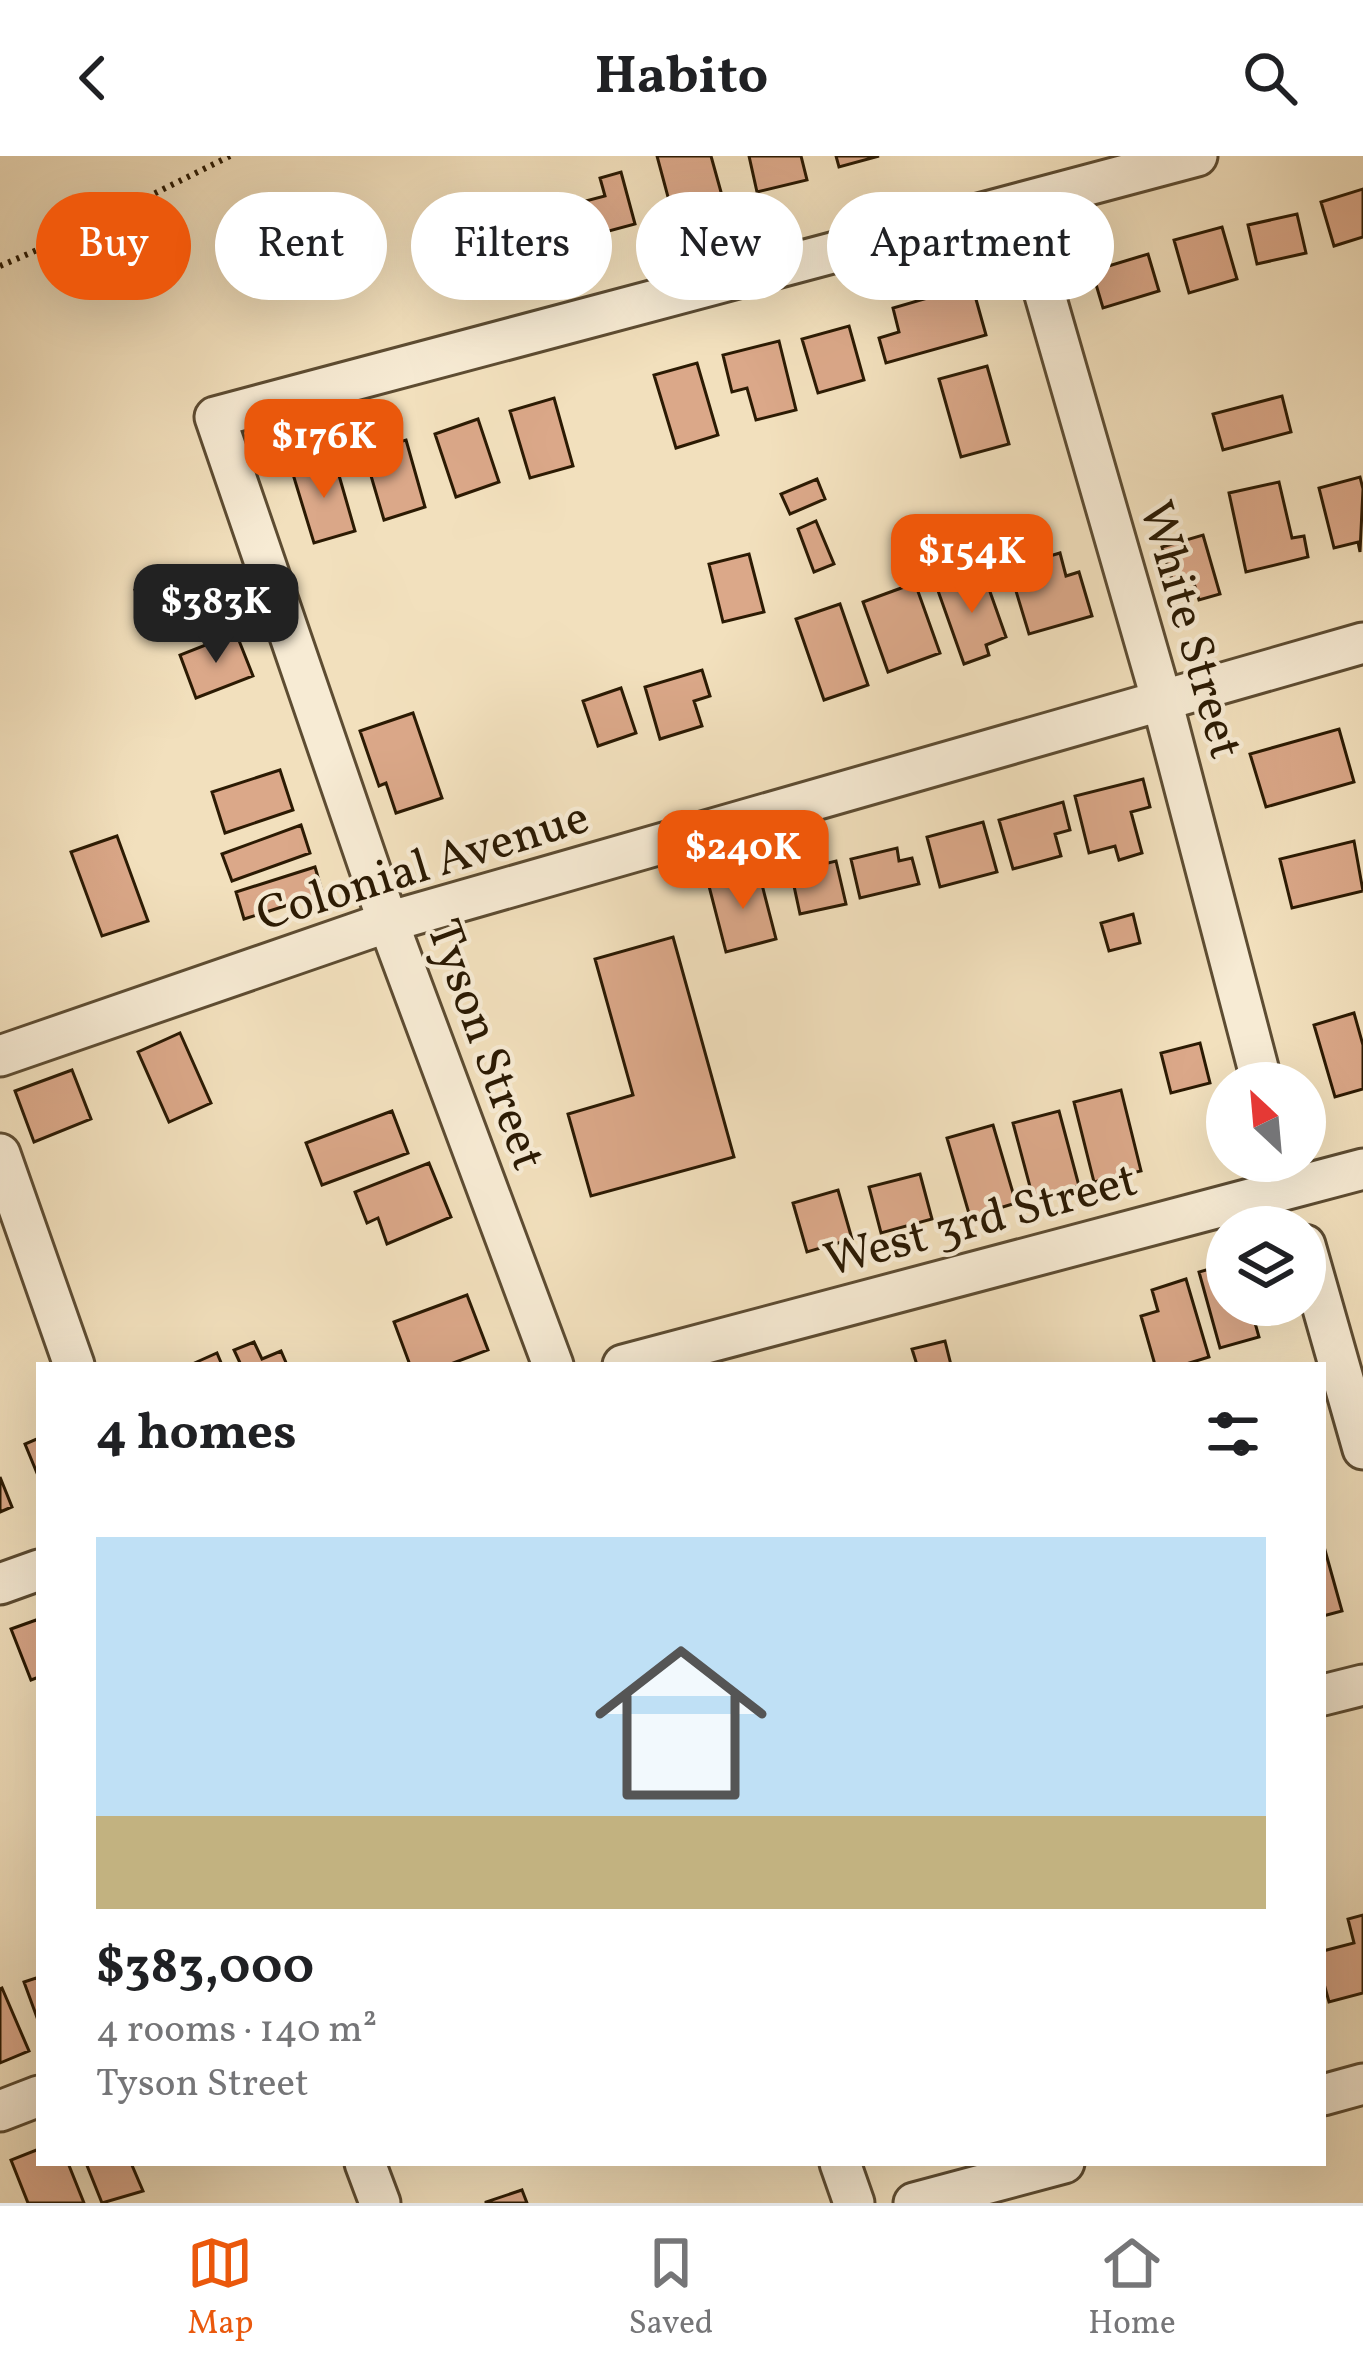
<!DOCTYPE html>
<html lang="en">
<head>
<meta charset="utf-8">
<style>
  :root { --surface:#fff; --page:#f6f6f6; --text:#202124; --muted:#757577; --line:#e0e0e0; --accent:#ea580c }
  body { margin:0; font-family:Vollkorn,serif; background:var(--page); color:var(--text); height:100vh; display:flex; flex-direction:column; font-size:45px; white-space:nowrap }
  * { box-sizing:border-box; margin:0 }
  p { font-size:39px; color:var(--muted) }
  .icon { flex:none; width:66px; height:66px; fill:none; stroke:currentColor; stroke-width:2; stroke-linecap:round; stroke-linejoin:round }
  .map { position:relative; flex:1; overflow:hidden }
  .side { position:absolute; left:36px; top:1206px; width:1290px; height:804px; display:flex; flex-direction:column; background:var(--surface); border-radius:0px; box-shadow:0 12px 48px #0002 }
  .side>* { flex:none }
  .top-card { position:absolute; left:36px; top:36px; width:1293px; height:108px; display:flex; gap:24px }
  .needle { width:78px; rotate:334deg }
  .fabs { position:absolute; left:1206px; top:906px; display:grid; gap:24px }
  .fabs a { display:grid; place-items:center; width:120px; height:120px; border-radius:50%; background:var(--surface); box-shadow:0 12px 48px #0002; font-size:60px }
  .price { position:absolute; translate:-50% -102px; padding:0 27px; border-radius:24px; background:var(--accent); color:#fff; font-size:39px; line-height:78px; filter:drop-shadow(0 3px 6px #0008) }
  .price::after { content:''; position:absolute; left:50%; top:72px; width:36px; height:27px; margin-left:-18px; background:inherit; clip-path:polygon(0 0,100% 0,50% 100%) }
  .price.active { background:#222; color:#fff }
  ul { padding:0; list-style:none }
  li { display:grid; align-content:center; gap:24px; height:636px; padding:0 60px }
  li+li { border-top:3px solid var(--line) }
  li span { display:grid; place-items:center; height:372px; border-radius:0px; color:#555 }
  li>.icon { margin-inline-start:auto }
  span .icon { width:216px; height:216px; fill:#fffc; stroke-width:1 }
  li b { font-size:51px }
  h2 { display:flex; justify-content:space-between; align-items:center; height:144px; padding:0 60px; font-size:51px }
  .chip { padding:0 42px; border-radius:54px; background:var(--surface); box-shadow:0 12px 48px #0002; font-size:42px; line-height:108px }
  .chip.active { background:var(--accent); color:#fff }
  header { display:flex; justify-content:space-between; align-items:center; height:156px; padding:0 60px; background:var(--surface); font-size:54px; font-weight:700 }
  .menu { display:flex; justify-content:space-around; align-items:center; height:168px; border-top:3px solid var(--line); background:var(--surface); font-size:33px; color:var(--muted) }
  .menu a { display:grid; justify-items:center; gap:6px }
  .menu .active { color:var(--accent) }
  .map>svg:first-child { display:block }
</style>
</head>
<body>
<header><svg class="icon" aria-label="back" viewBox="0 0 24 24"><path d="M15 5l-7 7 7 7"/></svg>Habito<svg class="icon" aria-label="search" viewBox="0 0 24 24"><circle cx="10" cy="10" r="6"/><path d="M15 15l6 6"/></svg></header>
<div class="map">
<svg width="1363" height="2047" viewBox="0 0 1363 2047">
  <rect width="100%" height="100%" fill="#f2e0bd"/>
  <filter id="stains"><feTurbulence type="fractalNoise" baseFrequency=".00167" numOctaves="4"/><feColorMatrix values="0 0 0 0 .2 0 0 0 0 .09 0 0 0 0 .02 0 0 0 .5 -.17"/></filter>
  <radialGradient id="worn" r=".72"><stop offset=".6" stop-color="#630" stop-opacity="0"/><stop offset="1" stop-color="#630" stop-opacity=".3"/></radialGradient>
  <!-- building -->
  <path fill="#dba889" stroke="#2b1a03" stroke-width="3" d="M657,0H711L726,54L675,67Z
    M749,0H801L807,24L757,36Z
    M836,0H879L839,11Z
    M621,16L635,68L583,82L574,48L605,40L600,22Z
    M1363,33V81L1334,90L1321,46Z
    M1297,58L1306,97L1257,108L1248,69Z
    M526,60L537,99L499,109L489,70Z
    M1222,71L1237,123L1189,137L1174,84Z
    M1148,98L1159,135L1103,152L1092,115Z
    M972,129L986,179L886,207L879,182L899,176L893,152Z
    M849,170L864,224L818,237L802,183Z
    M779,185L796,254L756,264L747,232L732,236L723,199Z
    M697,207L718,279L676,292L654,219Z
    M987,210L1009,288L961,301L939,223Z
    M1282,240L1291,276L1223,294L1213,258Z
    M554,242L573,310L530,322L510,255Z
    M478,263L499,326L456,341L435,278Z
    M406,284L425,351L384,364L364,296Z
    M334,302L355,375L314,387L292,315Z
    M1360,321L1363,333L1360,396L1358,386L1334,392L1319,332Z
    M817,323L825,343L790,358L781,338Z
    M1279,326L1292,382L1304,380L1308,401L1246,416L1229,337Z
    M816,365L834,408L814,416L798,373Z
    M1203,379L1220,438L1199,444L1193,424L1174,430L1162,391Z
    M1060,397L1066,420L1079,416L1092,460L1029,478L1009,412Z
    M749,398L764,456L723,466L709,408Z
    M206,410L221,453L151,478L135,434Z
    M983,416L1006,481L986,489L989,499L964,508L937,432Z
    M915,427L940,497L888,516L863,446Z
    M840,448L868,529L824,544L796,463Z
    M236,477L253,520L196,542L180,499Z
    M702,514L710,540L694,545L702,570L660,583L645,531Z
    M621,532L636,577L598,590L583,545Z
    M413,557L442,642L396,657L386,627L379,630L360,575Z
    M1339,573L1354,626L1266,651L1250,598Z
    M280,614L293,654L225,677L212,636Z
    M1143,623L1150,651L1131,656L1142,697L1119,704L1115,690L1089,697L1075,640Z
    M1063,646L1070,674L1055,678L1061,700L1013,713L999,664Z
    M983,666L997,716L940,731L927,681Z
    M301,669L310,697L232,725L222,698Z
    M117,680L148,765L102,780L71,696Z
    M1354,685L1363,735L1292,752L1280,703Z
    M897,692L899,705L912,702L919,728L860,742L851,703Z
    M836,705L846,748L800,758L791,716Z
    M315,711L323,738L244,763L236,736Z
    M759,717L776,783L726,796L709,730Z
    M1133,758L1140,787L1109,795L1101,767Z
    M673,781L734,1001L591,1040L568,958L633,939L595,803Z
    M1354,857L1363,889V933L1335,941L1314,869Z
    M180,877L211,947L169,966L138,896Z
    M1200,887L1210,927L1171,937L1161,897Z
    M72,914L91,963L34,986L15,935Z
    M1121,934L1141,1015L1094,1026L1074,946Z
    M392,955L408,997L322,1029L306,987Z
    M1059,955L1079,1030L1033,1042L1013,967Z
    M993,969L1016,1047L970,1061L947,982Z
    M429,1007L451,1061L387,1088L378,1062L367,1067L355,1036Z
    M920,1018L932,1063L881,1077L869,1031Z
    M838,1034L852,1083L807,1096L793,1047Z
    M1227,1108V1149H1250L1259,1181L1220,1192L1199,1116Z
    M1186,1123L1209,1201L1183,1209H1155L1141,1160L1158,1155L1152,1134Z
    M467,1139L488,1194L448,1209H410L394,1166Z
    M945,1185L951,1209H917L912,1193Z
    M254,1186L262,1203L281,1195L287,1209H241L234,1194Z
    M217,1197L222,1209H190Z
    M39,1282V1322L25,1288Z
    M0,1321L12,1351L0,1356Z
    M1323,1387L1342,1455L1323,1460Z
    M39,1463V1521L31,1524L11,1473Z
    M1363,1759V1837L1329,1846L1323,1824V1795L1354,1787L1348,1763Z
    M39,1821V1867L24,1826Z
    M2,1832L29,1895L0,1907V1833Z
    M39,1993V2007H68L84,2047H28L11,2004Z
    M86,2007H131L143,2035L102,2047Z
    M522,2034L527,2047H486V2046Z"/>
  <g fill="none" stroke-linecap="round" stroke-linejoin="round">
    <!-- minor casing -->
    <g stroke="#5d4c32" stroke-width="45">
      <path id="minor" d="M1019,49L1162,545L1262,927
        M0,900L388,766L1363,487
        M0,998L74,1209
        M1305,1089L1363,1293
        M553,1209L388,766L215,261L1197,0
        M623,1209L1363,1013
        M0,1428L39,1414
        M1323,1539L1363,1529
        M1323,1939L1363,1928
        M0,1955L39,1940
        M365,2007L380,2047
        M840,2007L854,2047
        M914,2047L1064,2007"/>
    </g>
    <!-- path -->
    <path stroke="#2b1a03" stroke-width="6" stroke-dasharray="3 6" stroke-linecap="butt" d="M0,110L65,82L230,0"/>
    <!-- minor -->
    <use href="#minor" stroke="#f7ebd4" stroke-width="39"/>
  </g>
  <g text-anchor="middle" stroke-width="9" stroke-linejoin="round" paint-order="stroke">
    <!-- street labels -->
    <g font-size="48" fill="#2b1a03" stroke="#f7ebd4">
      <text transform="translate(1193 473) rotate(74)" y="17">White Street</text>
      <text transform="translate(422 708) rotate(-17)" y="17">Colonial Avenue</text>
      <text transform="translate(488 888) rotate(70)" y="17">Tyson Street</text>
      <text transform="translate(980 1062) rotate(-15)" y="17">West 3rd Street</text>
    </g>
  </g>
  <rect width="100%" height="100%" filter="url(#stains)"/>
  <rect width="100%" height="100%" fill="url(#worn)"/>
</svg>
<div class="fabs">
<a><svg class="needle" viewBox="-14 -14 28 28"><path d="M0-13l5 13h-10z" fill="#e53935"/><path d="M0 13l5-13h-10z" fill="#757577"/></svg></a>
<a><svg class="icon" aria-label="layers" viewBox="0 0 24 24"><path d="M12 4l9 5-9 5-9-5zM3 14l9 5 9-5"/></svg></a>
</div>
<b class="price" style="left:324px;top:345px">$176K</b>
<b class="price" style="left:972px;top:460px">$154K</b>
<b class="price active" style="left:216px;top:510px">$383K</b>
<b class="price" style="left:743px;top:756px">$240K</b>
<div class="top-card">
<a class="chip active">Buy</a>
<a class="chip">Rent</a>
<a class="chip">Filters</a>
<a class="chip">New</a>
<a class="chip">Apartment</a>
</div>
<section class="side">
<h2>4 homes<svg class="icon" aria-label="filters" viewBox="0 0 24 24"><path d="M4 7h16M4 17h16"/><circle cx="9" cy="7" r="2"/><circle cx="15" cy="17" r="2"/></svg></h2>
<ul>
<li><span style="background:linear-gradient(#bfe0f5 75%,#c2b280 0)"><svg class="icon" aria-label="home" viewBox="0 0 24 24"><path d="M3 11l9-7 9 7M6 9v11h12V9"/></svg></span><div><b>$383,000</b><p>4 rooms · 140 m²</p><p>Tyson Street</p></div></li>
</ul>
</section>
</div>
<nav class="menu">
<a class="active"><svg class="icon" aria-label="map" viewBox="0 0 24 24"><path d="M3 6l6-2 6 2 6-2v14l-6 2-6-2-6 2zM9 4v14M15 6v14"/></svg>Map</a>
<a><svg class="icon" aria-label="saved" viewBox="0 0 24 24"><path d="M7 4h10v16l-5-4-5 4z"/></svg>Saved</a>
<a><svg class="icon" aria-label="home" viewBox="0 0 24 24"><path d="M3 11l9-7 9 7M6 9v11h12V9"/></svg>Home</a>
</nav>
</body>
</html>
